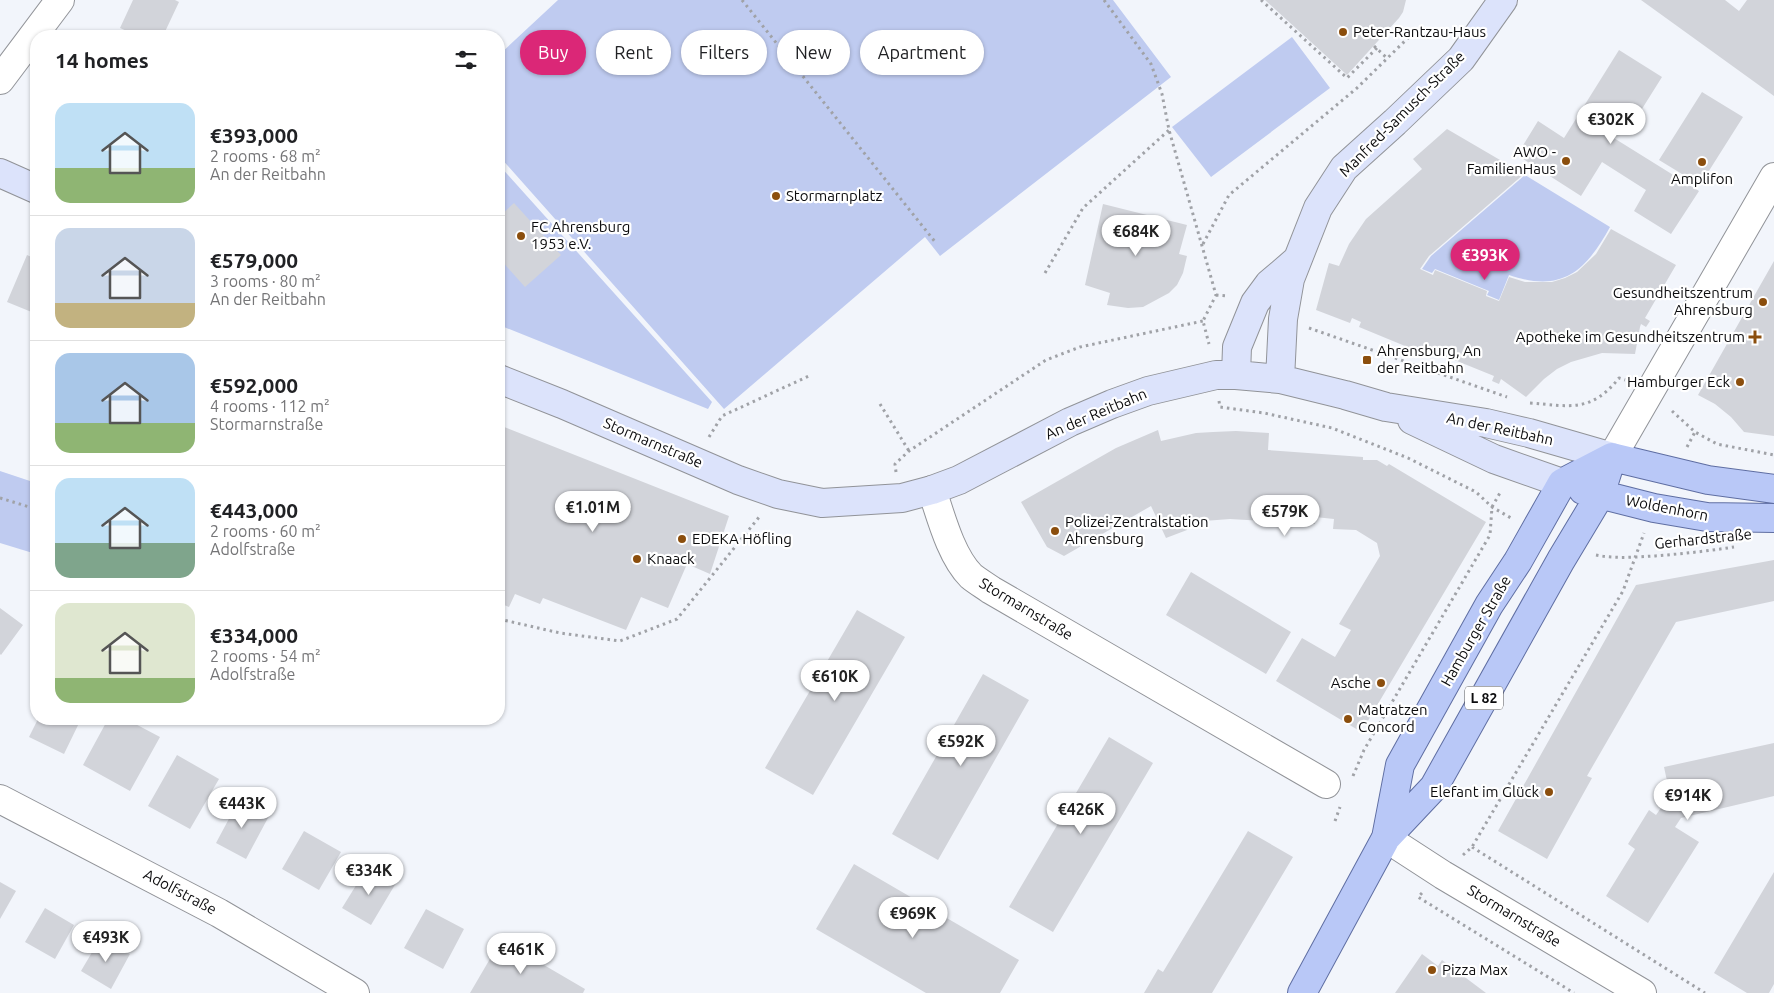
<!DOCTYPE html>
<html lang="en">
<head>
<meta charset="utf-8">
<style>
  :root { --surface:#fff; --page:#f2f2f2; --text:#202124; --muted:#757577; --line:#e0e0e0; --accent:#db2777 }
  body { margin:0; font-family:Ubuntu,sans-serif; background:var(--page); color:var(--text); height:100vh; display:flex; flex-direction:column; font-size:19px; white-space:nowrap }
  * { box-sizing:border-box; margin:0 }
  p { font-size:16px; color:var(--muted) }
  .icon { flex:none; width:28px; height:28px; fill:none; stroke:currentColor; stroke-width:2; stroke-linecap:round; stroke-linejoin:round }
  .map { position:relative; flex:1; overflow:hidden }
  .side { position:absolute; left:30px; top:30px; width:475px; height:695px; display:flex; flex-direction:column; background:var(--surface); border-radius:20px; box-shadow:0 1px 4px #0004 }
  .side>* { flex:none }
  .banner { position:absolute; left:520px; top:30px; width:475px; height:45px; display:flex; gap:10px }
  .price { position:absolute; translate:-50% -42px; padding:0 11px; border-radius:18px; background:#fff; color:#222; font-size:16px; line-height:32px; filter:drop-shadow(0 1px 2px #0008) }
  .price::after { content:''; position:absolute; left:50%; top:30px; width:15px; height:11px; margin-left:-8px; background:inherit; clip-path:polygon(0 0,100% 0,50% 100%) }
  .price.current { background:var(--accent); color:#fff }
  ul { padding:0; list-style:none }
  li { display:flex; align-items:center; gap:15px; height:125px; padding:0 25px }
  li+li { border-top:1px solid var(--line) }
  li span { display:grid; place-items:center; flex:none; width:140px; height:100px; border-radius:15px; color:#555 }
  li>.icon { margin-inline-start:auto }
  span .icon { width:60px; height:60px; fill:#fffc; stroke-width:1 }
  li b { font-size:21px }
  h2 { display:flex; justify-content:space-between; align-items:center; height:60px; padding:0 25px; font-size:21px }
  .tag { padding:0 18px; border-radius:22px; background:var(--surface); box-shadow:0 1px 4px #0004; font-size:18px; line-height:45px }
  .tag.current { background:var(--accent); color:#fff }
  .map>svg:first-child { display:block }
</style>
</head>
<body>
<div class="map">
<svg width="1774" height="993" viewBox="0 0 1774 993">
  <rect width="100%" height="100%" fill="#f2f5fb"/>
  <!-- green -->
  <path fill="#bfcbf0" d="M558,0H1113L1171,77L940,256L925,237L724,409L499,156V55Z
    M1292,37L1330,88L1211,177L1172,127Z
    M499,165L712,402L708,409L499,325Z
    M1525,175L1610,227C1585,272 1562,293 1509,275L1499,300L1487,295L1489,291L1435,269L1432,273L1422,269L1431,256Z
    M0,471L36,483V554L0,543Z"/>
  <!-- building -->
  <path fill="#d2d4da" d="M133,0H175L179,2L163,36H138L120,28Z
    M1265,0H1406L1403,12L1399,18L1347,75Z
    M1641,0H1725L1739,11L1747,0H1774V96Z
    M1619,50L1662,77L1635,120L1623,112L1609,135L1699,191L1671,234L1634,211L1646,190L1602,162L1581,196L1517,155L1538,121L1564,138Z
    M1702,92L1743,117L1700,185L1659,160Z
    M1447,129L1524,174L1429,256L1420,269L1433,275L1435,270L1487,291L1486,296L1499,301L1509,277L1525,282H1552L1565,278L1577,272L1596,254L1611,229L1676,265L1645,318L1650,321L1646,327L1641,324L1640,327L1635,354L1602,353L1571,362L1557,369L1544,379L1526,397L1501,379L1499,384L1492,381L1494,376L1425,348L1422,353L1359,327L1361,322L1352,318L1350,323L1316,310L1329,263L1339,266L1349,244L1366,219L1422,169L1413,159Z
    M514,203L561,255L525,287L499,258V217Z
    M1103,204L1187,225L1179,254L1187,256L1183,273L1177,285L1169,293L1143,307L1128,308L1107,305L1110,293L1085,285Z
    M27,255L36,259V307L34,313L7,302Z
    M1774,261V436L1744,432L1731,417L1715,404L1698,395Z
    M499,425L729,516L710,574L687,564L668,608L641,597L626,630L543,598L540,604L515,594L509,607L499,603Z
    M1158,430L1161,441L1196,433L1213,432L1236,431L1269,433L1268,450L1363,457V460H1377L1387,466L1389,464L1486,522L1366,724L1363,721L1358,730L1276,681L1302,638L1335,657L1351,630L1339,624L1380,556L1377,543L1356,530L1333,529L1334,519L1315,517V524L1230,519L1204,521L1186,526L1187,530L1166,538L1151,506L1064,556L1047,547L1021,502L1116,448Z
    M1774,560V601L1676,622L1587,776L1592,778L1547,859L1498,831L1636,585Z
    M1191,572L1291,632L1266,674L1166,615Z
    M0,608L23,625L1,655L0,654Z
    M857,610L905,637L813,795L765,768Z
    M983,674L1029,700L938,860L892,834Z
    M38,719H81L64,754L29,737Z
    M108,719H126L160,737L130,791L83,765Z
    M1109,737L1153,763L1053,932L1009,907Z
    M1774,743V796L1681,818L1675,827L1699,842L1648,923L1606,896L1635,849L1628,844L1649,810L1656,815L1670,795L1664,767Z
    M177,755L219,779L190,829L148,806Z
    M239,800L269,816L246,859L216,843Z
    M304,831L341,852L319,890L282,869Z
    M1248,831L1293,857L1212,993H1144L1158,969L1163,972Z
    M854,864L1019,960L1000,993H926L816,929Z
    M368,866L396,883L371,925L342,908Z
    M1774,872V984L1769,993H1747L1714,973Z
    M0,882L16,891L0,919Z
    M45,908L74,925L55,959L25,942Z
    M426,909L464,929L443,969L404,948Z
    M101,937L130,954L111,989L81,971Z
    M501,940L585,989L583,993H470Z
    M1422,954L1438,966L1442,960L1486,993H1395Z"/>
  <g fill="none" stroke-linecap="round" stroke-linejoin="round">
    <!-- street casing -->
    <g stroke="#919398" stroke-width="30">
      <path id="street" d="M0,80L60,0
        M1612,457L1774,177
        M932,490C941,517 951,556 971,576C977,581 984,585 991,590L1326,784
        M0,799L219,913L355,993
        M1386,838L1443,875L1642,993"/>
    </g>
    <!-- secondary casing -->
    <g stroke="#919398" stroke-width="30">
      <path id="secondary" d="M0,173L36,189
        M1236,375L1237,347L1255,303L1269,284L1297,260
        M499,379L562,404L738,480L778,494L822,503L902,498L932,490L959,480L1070,422L1112,404L1148,391L1216,375H1236L1280,379L1345,395L1386,407L1486,423L1529,433L1612,457
        M1280,379L1283,319L1290,279L1318,208L1344,168L1395,122L1461,59L1503,0
        M1412,420L1494,459L1562,483"/>
    </g>
    <!-- primary casing -->
    <g stroke="#5f6ea2" stroke-width="30">
      <path id="primary" d="M1612,457L1708,480L1774,489
        M1583,490L1654,508L1707,517L1774,518
        M1386,838L1400,765L1489,605L1518,561L1562,483L1612,457
        M1302,993L1386,838L1434,787L1561,560L1600,495L1612,457"/>
    </g>
    <!-- path -->
    <path stroke="#a0a2a7" stroke-width="3" stroke-dasharray="2.5 4" stroke-linecap="butt" d="M742,0L936,243
      M1104,0L1151,64L1162,94L1169,130L1216,295L1203,321L1209,344
      M1261,0L1347,78L1377,48
      M1374,46L1388,59
      M1203,244L1229,195L1357,88L1412,34
      M1045,273L1083,208L1169,130
      M1216,295L1228,296
      M1309,328L1507,397
      M1219,401L1220,407L1264,413L1332,428L1408,458L1476,492L1492,507L1511,518
      M1530,403C1570,406 1591,413 1619,378L1625,380
      M880,404L909,451
      M1672,411L1695,432L1717,444L1774,455
      M709,437L722,416L811,375
      M1687,447L1695,432
      M896,472L895,464L909,451L1046,360L1080,347L1203,321
      M0,498L36,509
      M1596,555C1615,559 1635,557 1654,556C1681,554 1708,551 1734,547
      M499,619L560,633L620,641L677,619L760,516
      M1353,776L1364,750L1490,535L1492,507L1501,491
      M1335,821L1340,807
      M1472,847L1705,993
      M1463,855L1472,847L1623,591L1644,533
      M1422,893L1418,897L1574,993"/>
    <!-- street -->
    <use href="#street" stroke="#fff" stroke-width="28"/>
    <!-- secondary -->
    <use href="#secondary" stroke="#dce3fb" stroke-width="28"/>
    <!-- primary -->
    <use href="#primary" stroke="#b9c8f7" stroke-width="28"/>
  </g>
  <!-- markers -->
  <g fill="#8b4e0d" stroke="#fff" stroke-width="2">
    <circle cx="1343" cy="32" r="5"/>
    <circle cx="1566" cy="161" r="5"/>
    <circle cx="1702" cy="162" r="5"/>
    <circle cx="776" cy="196" r="5"/>
    <circle cx="521" cy="236" r="5"/>
    <circle cx="1763" cy="302" r="5"/>
    <path d="M1752.5 329.5h5v5h5v5h-5v5h-5v-5h-5v-5h5z"/>
    <rect x="1362" y="355" width="10" height="10" rx="2.5"/>
    <circle cx="1740" cy="382" r="5"/>
    <circle cx="1055" cy="531" r="5"/>
    <circle cx="682" cy="539" r="5"/>
    <circle cx="637" cy="559" r="5"/>
    <circle cx="1381" cy="683" r="5"/>
    <circle cx="1348" cy="719" r="5"/>
    <circle cx="1549" cy="792" r="5"/>
    <circle cx="1432" cy="970" r="5"/>
  </g>
  <g text-anchor="middle" stroke-width="4.5" stroke-linejoin="round" paint-order="stroke">
    <!-- shield labels -->
    <rect fill="#fff" stroke="#555556" stroke-width="1" x="1465" y="686.5" width="38" height="23" rx="4"/>
    <g font-size="14" font-weight="bold" fill="#0c0c0e">
      <text x="1484" y="703">L 82</text>
    </g>
    <!-- poi labels -->
    <g font-size="15" fill="#0c0c0e" stroke="#fff" text-anchor="start">
      <text x="1353" y="37">Peter-Rantzau-Haus</text>
      <text x="1556" y="157" text-anchor="end">AWO -<tspan x="1556" dy="17">FamilienHaus</tspan></text>
      <text x="1702" y="184" text-anchor="middle">Amplifon</text>
      <text x="786" y="201">Stormarnplatz</text>
      <text x="531" y="232">FC Ahrensburg<tspan x="531" dy="17">1953 e.V.</tspan></text>
      <text x="1753" y="298" text-anchor="end">Gesundheitszentrum<tspan x="1753" dy="17">Ahrensburg</tspan></text>
      <text x="1745" y="342" text-anchor="end">Apotheke im Gesundheitszentrum</text>
      <text x="1377" y="356">Ahrensburg, An<tspan x="1377" dy="17">der Reitbahn</tspan></text>
      <text x="1730" y="387" text-anchor="end">Hamburger Eck</text>
      <text x="1065" y="527">Polizei-Zentralstation<tspan x="1065" dy="17">Ahrensburg</tspan></text>
      <text x="692" y="544">EDEKA Höfling</text>
      <text x="647" y="564">Knaack</text>
      <text x="1371" y="688" text-anchor="end">Asche</text>
      <text x="1358" y="715">Matratzen<tspan x="1358" dy="17">Concord</tspan></text>
      <text x="1539" y="797" text-anchor="end">Elefant im Glück</text>
      <text x="1442" y="975">Pizza Max</text>
    </g>
    <!-- street labels -->
    <g font-size="15" fill="#0c0c0e" stroke="#fff">
      <text transform="translate(1402 114) rotate(-45)" y="5">Manfred-Samusch-Straße</text>
      <text transform="translate(1096 414) rotate(-23)" y="5">An der Reitbahn</text>
      <text transform="translate(1500 429) rotate(12)" y="5">An der Reitbahn</text>
      <text transform="translate(653 443) rotate(23)" y="5">Stormarnstraße</text>
      <text transform="translate(1667 508) rotate(11)" y="5">Woldenhorn</text>
      <text transform="translate(1703 539) rotate(-6)" y="5">Gerhardstraße</text>
      <text transform="translate(1026 609) rotate(31)" y="5">Stormarnstraße</text>
      <text transform="translate(1476 631) rotate(-60)" y="5">Hamburger Straße</text>
      <text transform="translate(180 892) rotate(28)" y="5">Adolfstraße</text>
      <text transform="translate(1514 916) rotate(31)" y="5">Stormarnstraße</text>
    </g>
  </g>
</svg>
<b class="price" style="left:1611px;top:145px">€302K</b>
<b class="price" style="left:1136px;top:257px">€684K</b>
<b class="price current" style="left:1485px;top:281px">€393K</b>
<b class="price" style="left:593px;top:533px">€1.01M</b>
<b class="price" style="left:1285px;top:537px">€579K</b>
<b class="price" style="left:835px;top:702px">€610K</b>
<b class="price" style="left:961px;top:767px">€592K</b>
<b class="price" style="left:1688px;top:821px">€914K</b>
<b class="price" style="left:242px;top:829px">€443K</b>
<b class="price" style="left:1081px;top:835px">€426K</b>
<b class="price" style="left:369px;top:896px">€334K</b>
<b class="price" style="left:913px;top:939px">€969K</b>
<b class="price" style="left:106px;top:963px">€493K</b>
<b class="price" style="left:521px;top:975px">€461K</b>
<div class="banner">
<a class="tag current">Buy</a>
<a class="tag">Rent</a>
<a class="tag">Filters</a>
<a class="tag">New</a>
<a class="tag">Apartment</a>
</div>
<section class="side">
<h2>14 homes<svg class="icon" aria-label="filters" viewBox="0 0 24 24"><path d="M4 7h16M4 17h16"/><circle cx="9" cy="7" r="2"/><circle cx="15" cy="17" r="2"/></svg></h2>
<ul>
<li><span style="background:linear-gradient(#bfe0f5 65%,#8fb573 0)"><svg class="icon" aria-label="home" viewBox="0 0 24 24"><path d="M3 11l9-7 9 7M6 9v11h12V9"/></svg></span><div><b>€393,000</b><p>2 rooms · 68 m²</p><p>An der Reitbahn</p></div></li>
<li><span style="background:linear-gradient(#c9d6e8 75%,#c2b280 0)"><svg class="icon" aria-label="home" viewBox="0 0 24 24"><path d="M3 11l9-7 9 7M6 9v11h12V9"/></svg></span><div><b>€579,000</b><p>3 rooms · 80 m²</p><p>An der Reitbahn</p></div></li>
<li><span style="background:linear-gradient(#a9c7e8 70%,#8fb573 0)"><svg class="icon" aria-label="home" viewBox="0 0 24 24"><path d="M3 11l9-7 9 7M6 9v11h12V9"/></svg></span><div><b>€592,000</b><p>4 rooms · 112 m²</p><p>Stormarnstraße</p></div></li>
<li><span style="background:linear-gradient(#bfe0f5 65%,#7fa58c 0)"><svg class="icon" aria-label="home" viewBox="0 0 24 24"><path d="M3 11l9-7 9 7M6 9v11h12V9"/></svg></span><div><b>€443,000</b><p>2 rooms · 60 m²</p><p>Adolfstraße</p></div></li>
<li><span style="background:linear-gradient(#dfe7d0 75%,#8fb573 0)"><svg class="icon" aria-label="home" viewBox="0 0 24 24"><path d="M3 11l9-7 9 7M6 9v11h12V9"/></svg></span><div><b>€334,000</b><p>2 rooms · 54 m²</p><p>Adolfstraße</p></div></li>
</ul>
</section>
</div>
</body>
</html>
